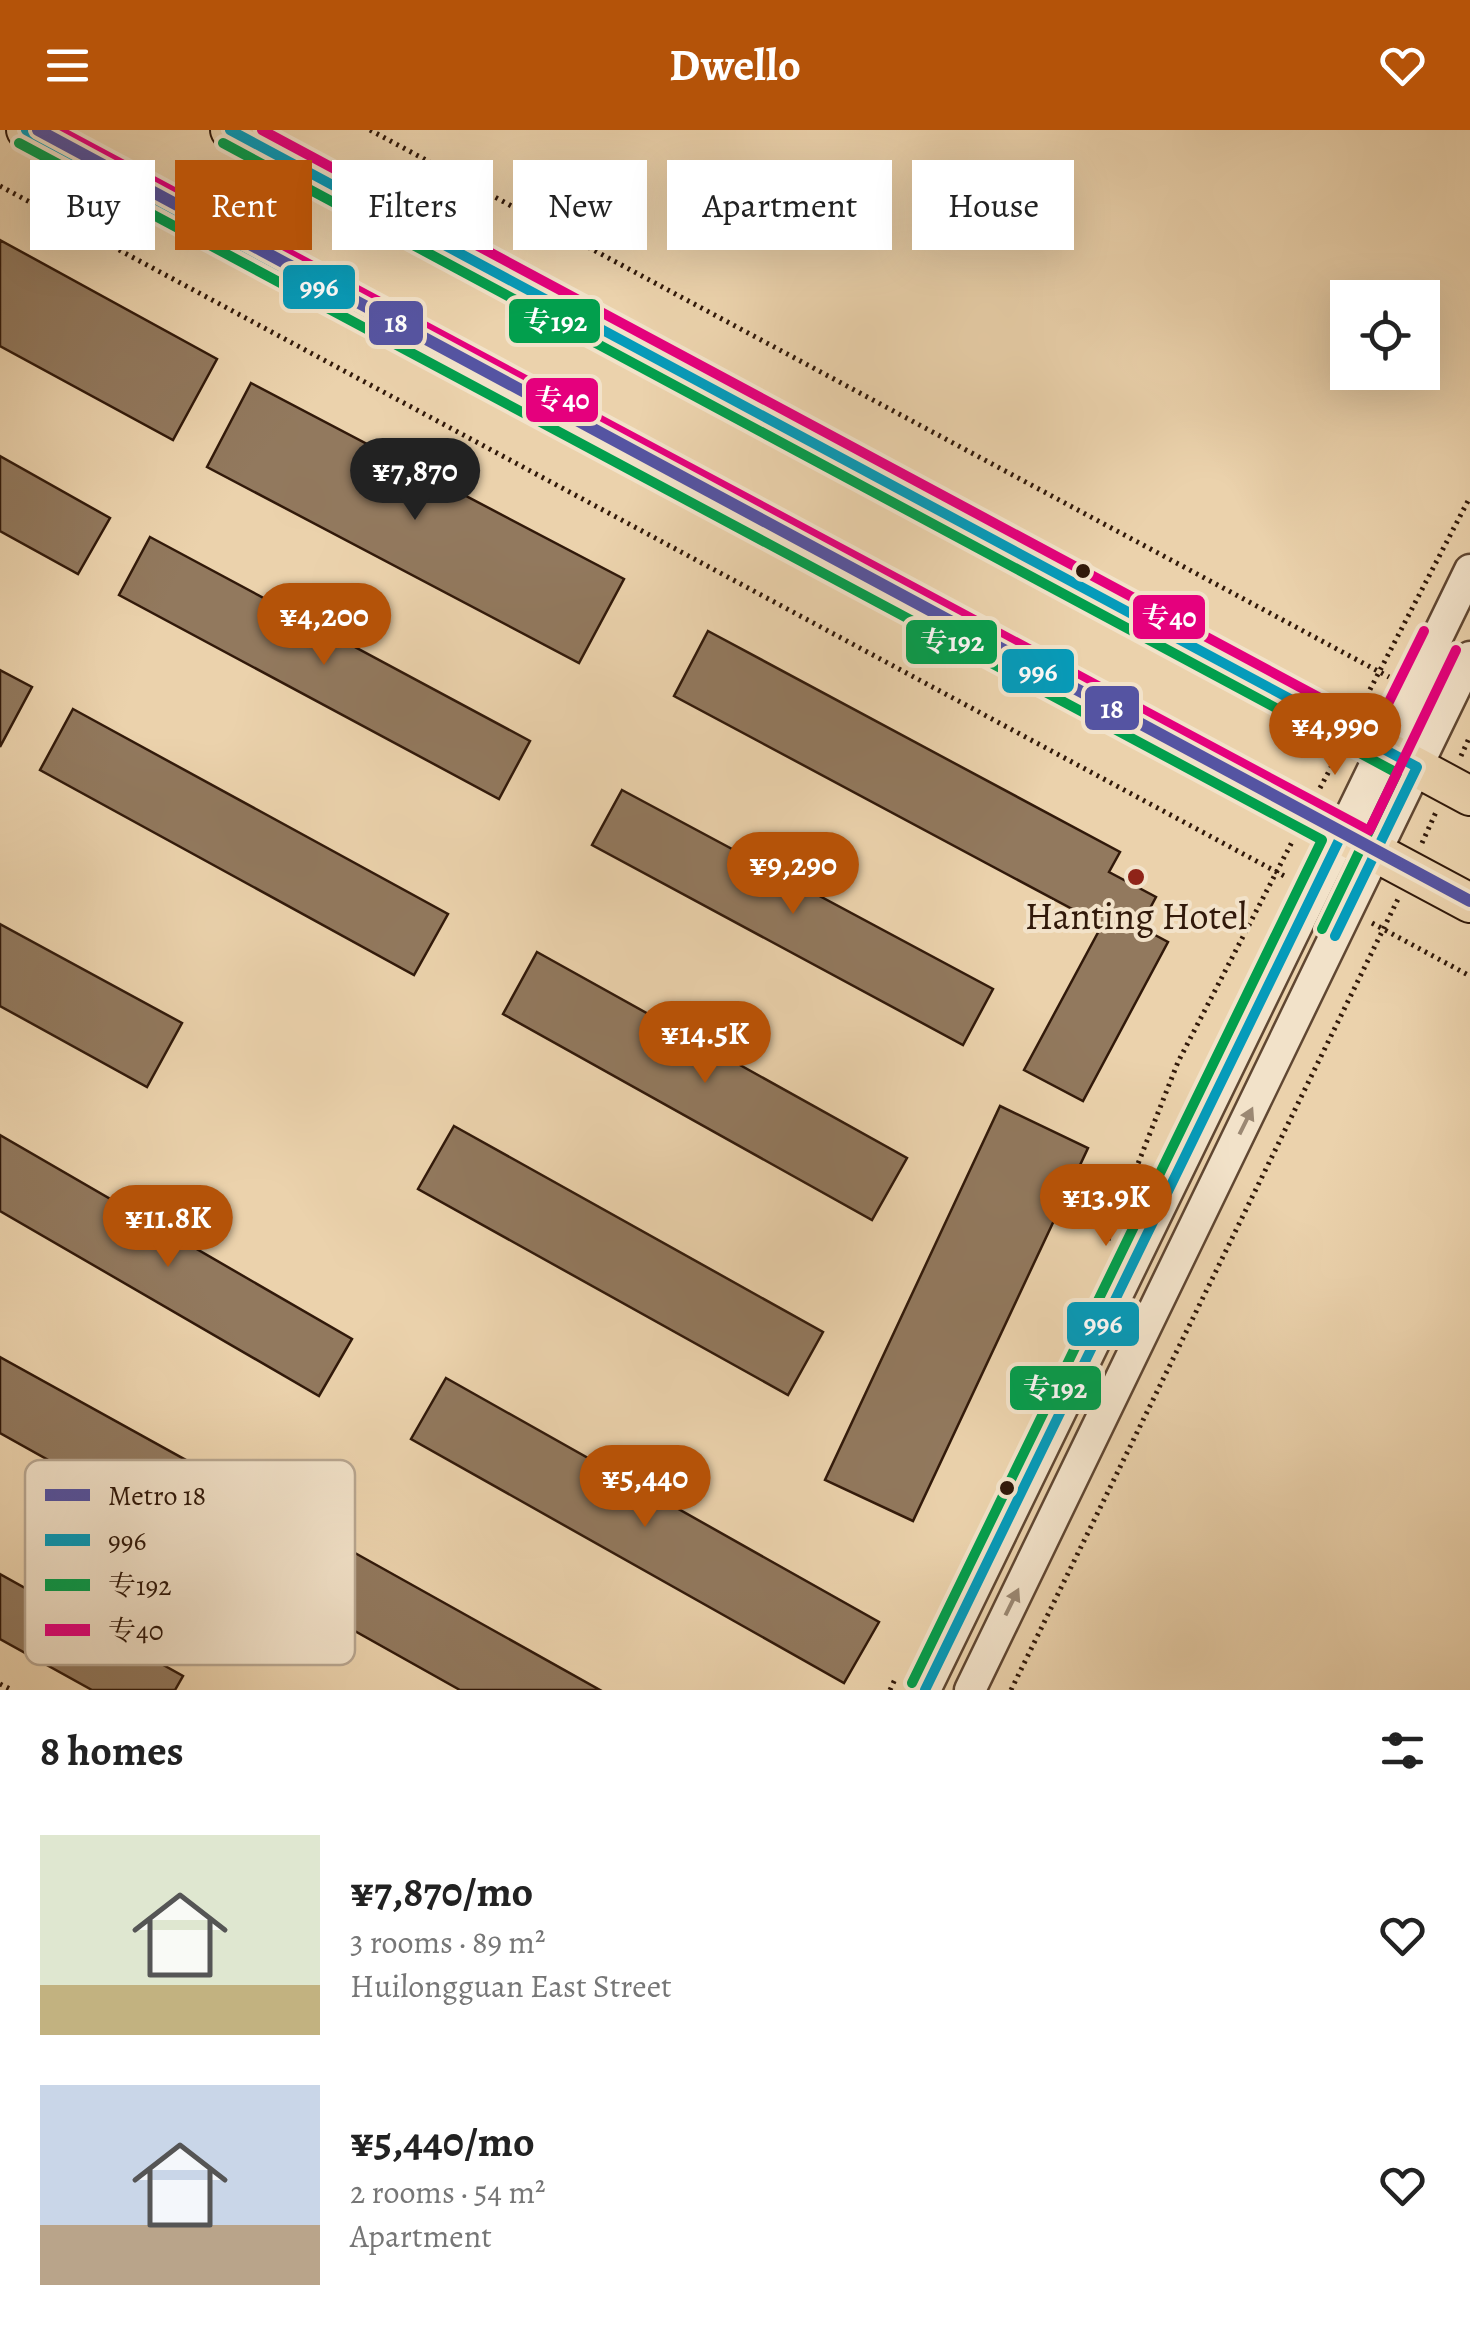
<!DOCTYPE html>
<html lang="en">
<head>
<meta charset="utf-8">
<style>
  :root { --surface:#fff; --page:#f2f2f2; --text:#222; --muted:#767676; --accent:#b45309 }
  body { margin:0; font-family:Alegreya,"Noto Serif SC",serif; background:var(--page); color:var(--text); height:100vh; display:flex; flex-direction:column; font-size:38px; white-space:nowrap }
  * { box-sizing:border-box; margin:0 }
  p { font-size:32px; color:var(--muted) }
  .icon { flex:none; width:55px; height:55px; fill:none; stroke:currentColor; stroke-width:2; stroke-linecap:round; stroke-linejoin:round }
  .map { position:relative; height:1560px; overflow:hidden }
  .sheet { display:flex; flex-direction:column; background:var(--surface); flex:1 }
  .sheet>* { flex:none }
  .banner { position:absolute; left:30px; top:30px; width:1410px; height:90px; display:flex; gap:20px }
  .controls { position:absolute; left:1330px; top:150px; display:grid; gap:20px }
  .controls a { display:grid; place-items:center; width:110px; height:110px; border-radius:0px; background:var(--surface); box-shadow:0 10px 40px #0002; font-size:50px }
  .price { position:absolute; translate:-50% -85px; padding:0 22px; border-radius:35px; background:var(--accent); color:#fff; font-size:32px; line-height:65px; filter:drop-shadow(0 2px 5px #0008) }
  .price::after { content:''; position:absolute; left:50%; top:60px; width:30px; height:22px; margin-left:-15px; background:inherit; clip-path:polygon(0 0,100% 0,50% 100%) }
  .price.on { background:#222; color:#fff }
  ul { padding:0; list-style:none }
  li { display:flex; align-items:center; gap:30px; height:250px; padding:0 40px }
  li span { display:grid; place-items:center; flex:none; width:280px; height:200px; border-radius:0px; color:#555 }
  li>.icon { margin-inline-start:auto }
  span .icon { width:120px; height:120px; fill:#fffc; stroke-width:1 }
  li b { font-size:42px }
  h2 { display:flex; justify-content:space-between; align-items:center; height:120px; padding:0 40px; font-size:42px }
  .tag { padding:0 35px; border-radius:0px; background:var(--surface); box-shadow:0 10px 40px #0002; font-size:35px; line-height:90px }
  .tag.on { background:var(--accent); color:#fff }
  header { display:flex; justify-content:space-between; align-items:center; height:130px; padding:0 40px; background:var(--accent); color:#fff; font-size:45px; font-weight:600 }
  .map>svg:first-child { display:block }
</style>
</head>
<body>
<header><svg class="icon" aria-label="menu" viewBox="0 0 24 24"><path d="M4 6h16M4 12h16M4 18h16"/></svg>Dwello<svg class="icon" aria-label="heart" viewBox="0 0 24 24"><path d="M12 20l-8-8c-3-5 5-10 8-4 3-6 11-1 8 4z"/></svg></header>
<div class="map">
<svg width="1470" height="1560" viewBox="0 0 1470 1560">
  <rect width="100%" height="100%" fill="#ebd2ac"/>
  <filter id="stains"><feTurbulence type="fractalNoise" baseFrequency=".002" numOctaves="4"/><feColorMatrix values="0 0 0 0 .2 0 0 0 0 .09 0 0 0 0 .02 0 0 0 .5 -.17"/></filter>
  <radialGradient id="worn" r=".72"><stop offset=".6" stop-color="#630" stop-opacity="0"/><stop offset="1" stop-color="#630" stop-opacity=".3"/></radialGradient>
  <!-- building -->
  <path fill="#92795e" stroke="#31190a" stroke-width="2.5" d="M0,110L217,229L173,310L0,216Z
    M251,253L624,449L579,533L207,337Z
    M0,326L110,388L78,444L0,401Z
    M150,407L530,611L499,669L119,465Z
    M708,501L1120,722L1109,742L1156,767L1140,797L1168,812L1083,971L1024,940L1102,795L674,566Z
    M0,540L32,557L0,617Z
    M73,579L448,784L414,845L40,640Z
    M622,660L993,859L963,915L592,715Z
    M0,794L182,893L147,957L0,876Z
    M537,822L907,1028L872,1090L503,884Z
    M1000,976L1088,1018L913,1391L825,1350Z
    M454,996L823,1202L788,1265L418,1059Z
    M0,1005L352,1209L319,1266L0,1081Z
    M0,1227L280,1382L247,1441L0,1303Z
    M446,1248L879,1492L844,1553L411,1309Z
    M355,1423L600,1560H460L321,1482Z
    M0,1444L183,1546L175,1560H92L0,1509Z"/>
  <g fill="none" stroke-linecap="round" stroke-linejoin="round">
    <!-- minor casing -->
    <g stroke="#604732" stroke-width="35">
      <path id="minor" d="M925,1560L1470,440
        M970,1560L1470,527"/>
    </g>
    <!-- major casing -->
    <g stroke="#31190a" stroke-width="42">
      <path id="major" d="M26,0L1470,773
        M230,0L1470,666"/>
    </g>
    <!-- path -->
    <path stroke="#31190a" stroke-width="5" stroke-dasharray="2.5 5" stroke-linecap="butt" d="M370,0L1389,547
      M0,56L1288,748
      M1363,573L1470,367
      M1461,626L1470,606
      M1320,658L1336,628
      M1422,713L1436,682
      M1372,793L1470,846
      M1108,1110L1178,932L1292,712
      M0,1554L12,1560
      M890,1560L896,1547
      M1011,1560L1398,769"/>
    <!-- minor -->
    <use href="#minor" stroke="#f2e2c9" stroke-width="30"/>
    <!-- major -->
    <use href="#major" stroke="#ebd2ac" stroke-width="38"/>
    <!-- bus-1 casing -->
    <g stroke="#f2e2c9" stroke-width="18">
      <path id="bus-1" d="M26,0L1342,704L925,1560
        M230,0L1417,637L1335,806"/>
    </g>
    <!-- bus-2 casing -->
    <g stroke="#f2e2c9" stroke-width="18">
      <path id="bus-2" d="M19,13L1322,710L912,1553
        M223,13L1397,643L1322,799"/>
    </g>
    <!-- bus-3 casing -->
    <g stroke="#f2e2c9" stroke-width="18">
      <path id="bus-3" d="M58,0L1369,701L1456,520
        M262,0L1376,598L1424,501"/>
    </g>
    <!-- bus-1 -->
    <use href="#bus-1" stroke="#059bba" stroke-width="10"/>
    <!-- bus-2 -->
    <use href="#bus-2" stroke="#029f4d" stroke-width="10"/>
    <!-- bus-3 -->
    <use href="#bus-3" stroke="#e5007d" stroke-width="10"/>
    <!-- metro-1 casing -->
    <g stroke="#f2e2c9" stroke-width="20">
      <path id="metro-1" d="M38,0L1470,771"/>
    </g>
    <!-- metro-1 -->
    <use href="#metro-1" stroke="#5554a2" stroke-width="12"/>
  </g>
  <!-- one-way arrows -->
  <defs><path id="oneway-solid" d="M-6-.8H1V-3.2L6.5 0L1 3.2V.8H-6Z" transform="scale(2.5)"/></defs>
  <g fill="#9b8873">
    <use href="#oneway-solid" transform="translate(1246 991) rotate(-64)"/>
    <use href="#oneway-solid" transform="translate(1012 1472) rotate(-64)"/>
  </g>
  <!-- markers -->
  <g fill="#31190a" stroke="#f2e2c9" stroke-width="4">
    <circle cx="1083" cy="441" r="9"/>
    <circle cx="1007" cy="1358" r="9"/>
  </g>
  <circle fill="#8f2418" stroke="#f2e2c9" stroke-width="4" cx="1136" cy="747" r="10"/>
  <g text-anchor="middle" stroke-width="8" stroke-linejoin="round" paint-order="stroke">
    <!-- poi labels -->
    <g font-size="38" fill="#31190a" stroke="#f2e2c9">
      <text x="1136" y="799">Hanting Hotel</text>
    </g>
  </g>
  <!-- legend -->
  <rect x="25" y="1330" width="330" height="205" rx="15" fill="#f2e2c9" stroke="#b8a690" stroke-width="2.5"/>
  <rect x="45" y="1359" width="45" height="12" fill="#5554a2"/>
  <rect x="45" y="1404" width="45" height="12" fill="#059bba"/>
  <rect x="45" y="1449" width="45" height="12" fill="#029f4d"/>
  <rect x="45" y="1494" width="45" height="12" fill="#e5007d"/>
  <g font-size="28" fill="#31190a">
    <text x="108" y="1375">Metro 18</text>
    <text x="108" y="1420">996</text>
    <text x="108" y="1465">专192</text>
    <text x="108" y="1510">专40</text>
  </g>
  <g stroke="#f2e2c9" stroke-width="4">
    <rect x="281" y="133" width="76" height="48" rx="10" fill="#059bba"/>
    <rect x="507" y="167" width="95" height="48" rx="10" fill="#029f4d"/>
    <rect x="367" y="169" width="58" height="48" rx="10" fill="#5554a2"/>
    <rect x="524" y="246" width="76" height="48" rx="10" fill="#e5007d"/>
    <rect x="1131" y="463" width="76" height="48" rx="10" fill="#e5007d"/>
    <rect x="904" y="488" width="95" height="48" rx="10" fill="#029f4d"/>
    <rect x="1000" y="517" width="76" height="48" rx="10" fill="#059bba"/>
    <rect x="1083" y="554" width="58" height="48" rx="10" fill="#5554a2"/>
    <rect x="1065" y="1170" width="76" height="48" rx="10" fill="#059bba"/>
    <rect x="1008" y="1234" width="95" height="48" rx="10" fill="#029f4d"/>
  </g>
  <g font-size="28" text-anchor="middle" font-weight="bold" fill="#fff">
    <text x="319" y="166">996</text>
    <text x="555" y="201">专192</text>
    <text x="396" y="202">18</text>
    <text x="562" y="279">专40</text>
    <text x="1169" y="497">专40</text>
    <text x="952" y="521">专192</text>
    <text x="1038" y="551">996</text>
    <text x="1112" y="588">18</text>
    <text x="1103" y="1203">996</text>
    <text x="1055" y="1268">专192</text>
  </g>
  <rect width="100%" height="100%" filter="url(#stains)"/>
  <rect width="100%" height="100%" fill="url(#worn)"/>
</svg>
<div class="controls">
<a><svg class="icon" aria-label="locate" viewBox="0 0 24 24"><circle cx="12" cy="12" r="6"/><path d="M12 2v4M12 18v4M2 12h4M18 12h4"/></svg></a>
</div>
<b class="price on" style="left:415px;top:393px">¥7,870</b>
<b class="price" style="left:324px;top:538px">¥4,200</b>
<b class="price" style="left:1335px;top:648px">¥4,990</b>
<b class="price" style="left:793px;top:787px">¥9,290</b>
<b class="price" style="left:705px;top:956px">¥14.5K</b>
<b class="price" style="left:1106px;top:1119px">¥13.9K</b>
<b class="price" style="left:168px;top:1140px">¥11.8K</b>
<b class="price" style="left:645px;top:1400px">¥5,440</b>
<div class="banner">
<a class="tag">Buy</a>
<a class="tag on">Rent</a>
<a class="tag">Filters</a>
<a class="tag">New</a>
<a class="tag">Apartment</a>
<a class="tag">House</a>
</div>
</div>
<section class="sheet">
<h2>8 homes<svg class="icon" aria-label="filters" viewBox="0 0 24 24"><path d="M4 7h16M4 17h16"/><circle cx="9" cy="7" r="2"/><circle cx="15" cy="17" r="2"/></svg></h2>
<ul>
<li><span style="background:linear-gradient(#dfe7d0 75%,#c2b280 0)"><svg class="icon" aria-label="home" viewBox="0 0 24 24"><path d="M3 11l9-7 9 7M6 9v11h12V9"/></svg></span><div><b>¥7,870/mo</b><p>3 rooms · 89 m²</p><p>Huilongguan East Street</p></div><svg class="icon" aria-label="heart" viewBox="0 0 24 24"><path d="M12 20l-8-8c-3-5 5-10 8-4 3-6 11-1 8 4z"/></svg></li>
<li><span style="background:linear-gradient(#c9d6e8 70%,#b9a48a 0)"><svg class="icon" aria-label="home" viewBox="0 0 24 24"><path d="M3 11l9-7 9 7M6 9v11h12V9"/></svg></span><div><b>¥5,440/mo</b><p>2 rooms · 54 m²</p><p>Apartment</p></div><svg class="icon" aria-label="heart" viewBox="0 0 24 24"><path d="M12 20l-8-8c-3-5 5-10 8-4 3-6 11-1 8 4z"/></svg></li>
</ul>
</section>
</body>
</html>
